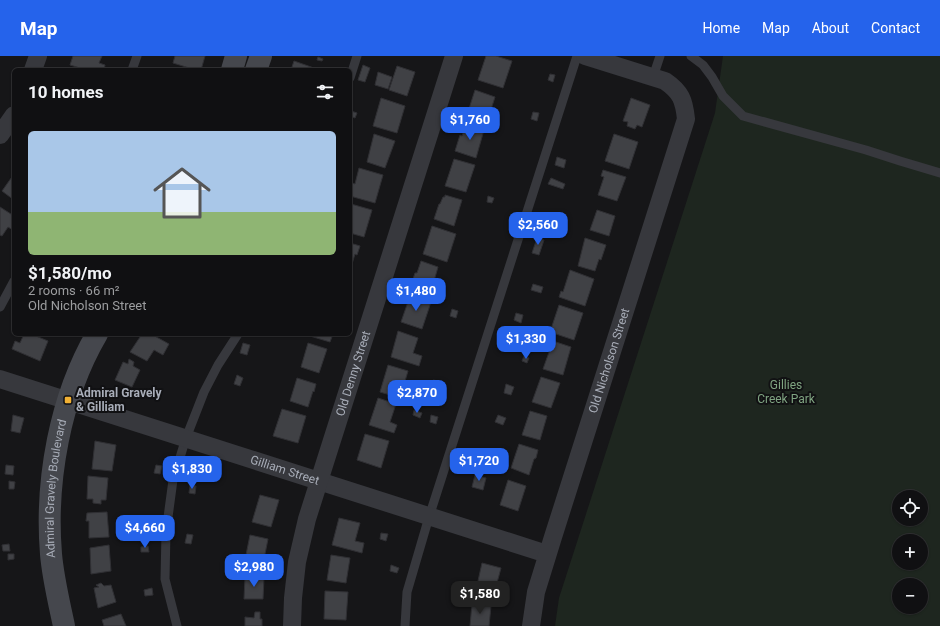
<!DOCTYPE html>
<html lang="en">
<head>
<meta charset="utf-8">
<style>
  :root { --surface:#101012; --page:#19191b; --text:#f1f3f6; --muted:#9c9d9f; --line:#303032; --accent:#2563eb }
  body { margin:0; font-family:Roboto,sans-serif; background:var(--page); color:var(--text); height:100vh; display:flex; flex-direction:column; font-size:15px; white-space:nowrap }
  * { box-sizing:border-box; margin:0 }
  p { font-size:13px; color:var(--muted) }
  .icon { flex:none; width:22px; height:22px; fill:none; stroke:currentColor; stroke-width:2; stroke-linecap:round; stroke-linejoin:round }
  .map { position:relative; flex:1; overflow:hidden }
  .drawer { position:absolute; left:12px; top:12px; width:340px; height:268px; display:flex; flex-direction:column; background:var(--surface); border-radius:6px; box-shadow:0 1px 3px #0004,0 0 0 1px var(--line) }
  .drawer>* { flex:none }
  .buttons { position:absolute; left:892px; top:434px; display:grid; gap:8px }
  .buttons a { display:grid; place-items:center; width:36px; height:36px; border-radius:50%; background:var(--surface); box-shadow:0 1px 3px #0004,0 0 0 1px var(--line); font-size:20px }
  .price { position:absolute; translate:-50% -34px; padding:0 9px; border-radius:8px; background:var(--accent); color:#fff; font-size:13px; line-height:26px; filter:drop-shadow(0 1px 2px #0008) }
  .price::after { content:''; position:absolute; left:50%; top:24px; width:12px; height:9px; margin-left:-6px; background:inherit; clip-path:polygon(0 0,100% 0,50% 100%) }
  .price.active { background:#222; color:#fff }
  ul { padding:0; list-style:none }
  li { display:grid; align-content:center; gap:8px; height:212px; padding:0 16px }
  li+li { border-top:1px solid var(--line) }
  li span { display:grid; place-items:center; height:124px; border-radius:6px; color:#555 }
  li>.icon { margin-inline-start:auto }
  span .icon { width:72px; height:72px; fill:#fffc; stroke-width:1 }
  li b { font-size:17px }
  h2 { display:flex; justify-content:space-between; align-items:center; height:48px; padding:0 16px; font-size:17px }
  header { display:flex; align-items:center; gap:24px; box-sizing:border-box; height:56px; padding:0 20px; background:var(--accent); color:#fff }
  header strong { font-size:19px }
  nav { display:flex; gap:22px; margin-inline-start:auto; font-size:14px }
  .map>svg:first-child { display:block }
</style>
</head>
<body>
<header>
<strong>Map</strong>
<nav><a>Home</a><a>Map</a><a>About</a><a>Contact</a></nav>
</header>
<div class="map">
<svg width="940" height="570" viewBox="0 0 940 570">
  <rect width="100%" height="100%" fill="#161618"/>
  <!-- green -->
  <path fill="#1e261f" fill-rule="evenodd" d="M723,0H940V570H555L559,542L715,57ZM899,441H921V463H899ZM899,485H921V507H899ZM899,529H921V551H899Z"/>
  <!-- building -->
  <path fill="#404145" stroke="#303034" d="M73,0H102L99,7L105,9L104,14H87L70,9Z
    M175,0H205L201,14H196L173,7Z
    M486,0H496L512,5L503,32L478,24Z
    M318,1L323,3L322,5L317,4Z
    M294,5L314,12L313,14H291Z
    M363,9L370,12L365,26L358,24Z
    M397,10L415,16L407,40L389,34Z
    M378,16L392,21L388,33L375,29Z
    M550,18L555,19L553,26L548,24Z
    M475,34L495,41L487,66L467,59Z
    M381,42L405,50L397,77L373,70Z
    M631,42L650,49L642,71L637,69L635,73L627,70L628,66L623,65Z
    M351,55L357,57L355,62L350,60Z
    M533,56L539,57L537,65L531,63Z
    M466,68L484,74L476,102L455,95L460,79L462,80Z
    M374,78L395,85L385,112L367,106Z
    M614,78L638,86L629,113L605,105Z
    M557,101L566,104L564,112L555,109Z
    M454,103L475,109L466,136L445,130Z
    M359,112L383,119L375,147L350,140V126L355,128Z
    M603,114L626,121L617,145L598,139L604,121L601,120Z
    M14,118V144L2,135Z
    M551,122L565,128L563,133L548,128Z
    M445,139L462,144L454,170L434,163L439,148H440L443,141H445Z
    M488,140L494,142L492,147L487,146Z
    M351,148L372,154L364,181L350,177Z
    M0,151L14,160V173L13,174L8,171L2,180L0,179Z
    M597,154L615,160L609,180L590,174Z
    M432,170L456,178L447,206L423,198Z
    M556,170L561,171L559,177L554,175Z
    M537,182L544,184L539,199L532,197Z
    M585,182L606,189L601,204L599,203L595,215L578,210Z
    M350,187L360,190L357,199L355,198L350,215Z
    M421,205L438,211L430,239L410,232L415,217H417Z
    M570,214L594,223L585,250L559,241L561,235L563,236Z
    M533,228L543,231L541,237L531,234Z
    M410,240L431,246L422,273L401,266Z
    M559,249L583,257L574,284L550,276Z
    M452,253L458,255L456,262L450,260Z
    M516,257L523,259L521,267L514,264Z
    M398,275L418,282L413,297L422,300L419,310L391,301Z
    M24,278H31L48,285L40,305L12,293L15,285L20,287Z
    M142,278H151L169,288L163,299L154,294L147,305L130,296Z
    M310,278H333L330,286L310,280Z
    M553,285L571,291L563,319L543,313Z
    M243,287L250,289L247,299L240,297Z
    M308,287L327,293L319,317L301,311Z
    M524,300L529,302L527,307L522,305Z
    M129,303L134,306L133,310L140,314L132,331L115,324L123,306L128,308Z
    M388,309L408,315L400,342L380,336Z
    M237,319L243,322L240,330L234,328Z
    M541,321L560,327L551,352L532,346Z
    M297,322L316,328L314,336L313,335L308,351L290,345Z
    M433,324L439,325L437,332L431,330Z
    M506,328L514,331L511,339L504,337Z
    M378,342L396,348L390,366L397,369L394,377L369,369Z
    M282,353L306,360L298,387L273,380Z
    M414,354L422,357L420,362L413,359Z
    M530,355L547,360L540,384L522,379Z
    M13,359L24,362L20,377L11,375Z
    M431,359L438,361L436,368L430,366Z
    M498,359L506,362L503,369L495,366Z
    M365,378L389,385L381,412L357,404Z
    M95,385L116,389L112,415L92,413Z
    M519,388L538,394L536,402L534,403L529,419L511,412Z
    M6,409L14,410L13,419L5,418Z
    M156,409L162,410L160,418L154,417Z
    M475,419L486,422L483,434L472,431Z
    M88,420L108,422L106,444H101V448L93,447V443H87Z
    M508,424L526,430L518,455L500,449Z
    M9,425L15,426L14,433H9Z
    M190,429L196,430L195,438L189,437Z
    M260,439L279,444L271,471L252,466Z
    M107,456L109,481L89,482V465H86L87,457Z
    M339,462L360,467L355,485L364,487L362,497L332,489Z
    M381,477L388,478L386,485L380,483Z
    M187,478L193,479L191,488L185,487Z
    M250,479L268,483L263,508L245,504Z
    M9,488L10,495H3L2,489Z
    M109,489L111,515L91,518L90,492Z
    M148,490L149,496H141V491Z
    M8,498H14V503L8,504Z
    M331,499L350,502L346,527L327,524Z
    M482,507L501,512L494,538L476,534Z
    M391,509L399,512L397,517L390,515Z
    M251,518L259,519V522H264L263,543H244L245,521H251Z
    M101,527L104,530L111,529L116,546L98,552L94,532L99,531L96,529Z
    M152,532L153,539L145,540L144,534Z
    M325,535L348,536L346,564L324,563Z
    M472,548L491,550L489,570H470Z
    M255,556H260V563H262V570H245V561L254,562Z
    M121,558L126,570H104L102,564Z"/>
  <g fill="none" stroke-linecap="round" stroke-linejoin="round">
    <!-- lane -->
    <path stroke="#37383d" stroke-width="9" d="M691,0L703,9L712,21L723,40L743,60L866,94L900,105L940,117
      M132,14L137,0
      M653,21L660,0
      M350,22L357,0
      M0,251L14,225
      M177,570L165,523L166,476L173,424L186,382L204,336L218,309L238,278
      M405,570L407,536L429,461L577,0"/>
    <!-- street -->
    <g stroke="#37383d" stroke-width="18">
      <path d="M33,14L38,0"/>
      <path d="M0,79L14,59"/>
      <path id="s1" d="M0,323L547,498"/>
      <path id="s2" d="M292,570L293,542L297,506L307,463L454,0"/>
      <path id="s3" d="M531,570L536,536L553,481L686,63C684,44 681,36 665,25L585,0"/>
    </g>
    <!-- secondary -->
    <g stroke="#45474d" stroke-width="22">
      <path d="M232,14L236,0"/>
      <path d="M256,14L261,0"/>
      <path id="s4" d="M64,570C59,546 53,522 51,498C45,425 60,341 97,278"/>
    </g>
  </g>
  <!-- markers -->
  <rect fill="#f2b134" stroke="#111113" stroke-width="1.5" x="64" y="340" width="8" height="8" rx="2"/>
  <g text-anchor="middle" stroke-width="4" stroke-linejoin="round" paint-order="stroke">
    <!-- street labels -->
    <g font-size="12" fill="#a8adb8" stroke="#111113">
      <text dy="4" stroke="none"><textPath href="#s3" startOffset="277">Old Nicholson Street</textPath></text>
      <text dy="4" stroke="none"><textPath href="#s2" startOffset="261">Old Denny Street</textPath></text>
      <text dy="4" stroke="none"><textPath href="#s1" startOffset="299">Gilliam Street</textPath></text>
      <text dy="4" stroke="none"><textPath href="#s4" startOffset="139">Admiral Gravely Boulevard</textPath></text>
    </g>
    <!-- park labels -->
    <g font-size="12" fill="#7fa381" stroke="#111113">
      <text x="786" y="333">Gillies<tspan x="786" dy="14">Creek Park</tspan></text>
    </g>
    <!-- poi labels -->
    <g font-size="12" font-weight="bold" fill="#a8adb8" stroke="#111113" text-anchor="start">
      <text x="76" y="341">Admiral Gravely<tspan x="76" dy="14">&amp; Gilliam</tspan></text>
    </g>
  </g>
</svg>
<div class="buttons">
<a><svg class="icon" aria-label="locate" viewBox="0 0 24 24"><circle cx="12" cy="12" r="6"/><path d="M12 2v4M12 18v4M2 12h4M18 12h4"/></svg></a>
<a>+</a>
<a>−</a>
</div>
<b class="price" style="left:470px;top:85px">$1,760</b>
<b class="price" style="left:538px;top:190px">$2,560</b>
<b class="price" style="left:416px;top:256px">$1,480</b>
<b class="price" style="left:526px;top:304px">$1,330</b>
<b class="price" style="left:417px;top:358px">$2,870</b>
<b class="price" style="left:479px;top:426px">$1,720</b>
<b class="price" style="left:192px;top:434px">$1,830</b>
<b class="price" style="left:145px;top:493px">$4,660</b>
<b class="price" style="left:254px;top:532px">$2,980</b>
<b class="price active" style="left:480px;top:559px">$1,580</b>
<section class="drawer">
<h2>10 homes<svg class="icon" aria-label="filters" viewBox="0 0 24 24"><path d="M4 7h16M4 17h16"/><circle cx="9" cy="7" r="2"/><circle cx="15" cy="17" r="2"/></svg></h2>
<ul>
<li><span style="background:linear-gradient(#a9c7e8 65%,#8fb573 0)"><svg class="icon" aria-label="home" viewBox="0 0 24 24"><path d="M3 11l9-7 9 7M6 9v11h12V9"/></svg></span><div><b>$1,580/mo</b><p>2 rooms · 66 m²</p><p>Old Nicholson Street</p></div></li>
</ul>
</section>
</div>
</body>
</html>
